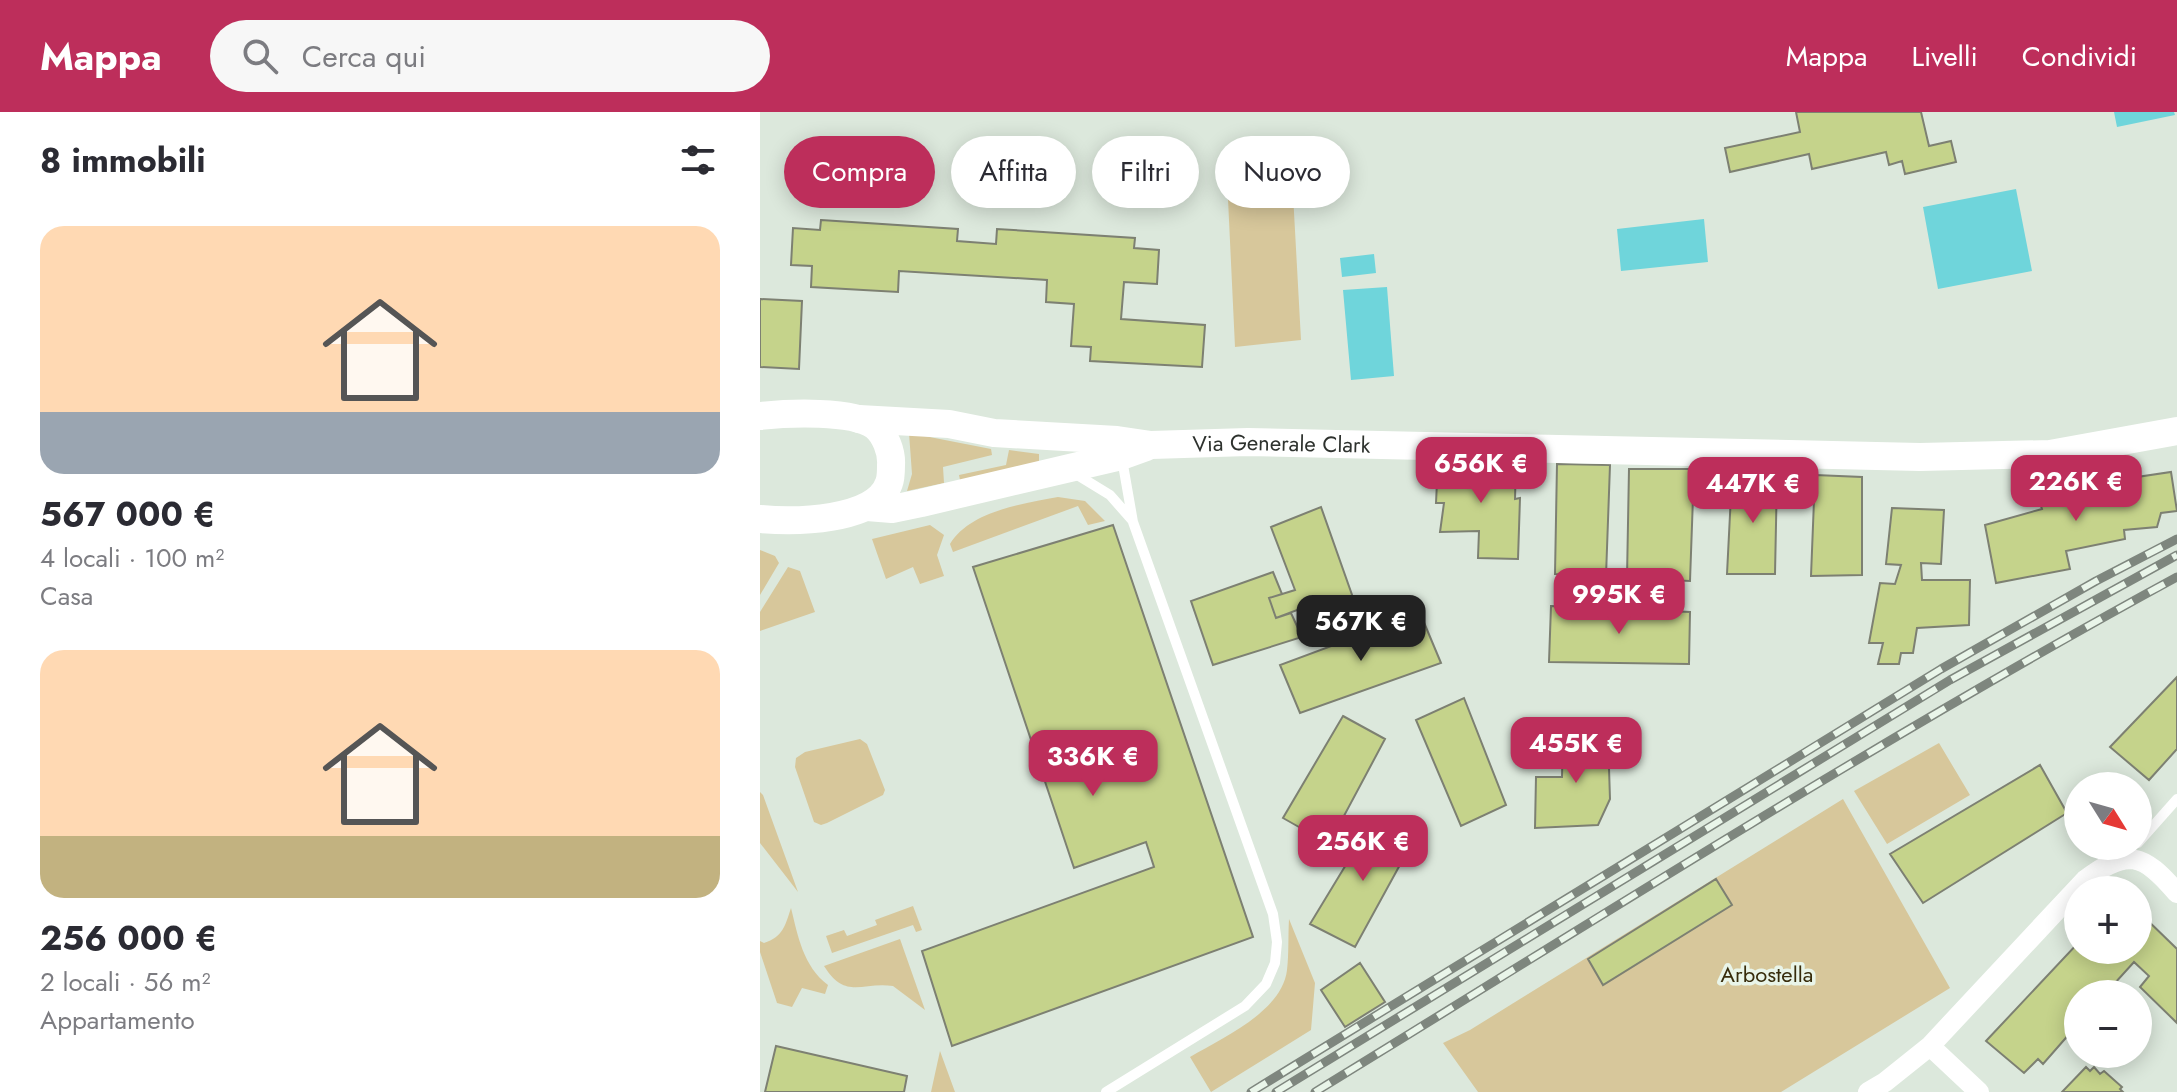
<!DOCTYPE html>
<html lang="it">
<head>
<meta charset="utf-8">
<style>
  :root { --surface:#fff; --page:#f7f7f7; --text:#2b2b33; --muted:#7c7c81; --accent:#bd2e5b }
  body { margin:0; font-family:Jost,sans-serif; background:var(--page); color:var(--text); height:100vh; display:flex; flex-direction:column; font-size:30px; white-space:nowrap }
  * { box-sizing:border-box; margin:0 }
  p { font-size:26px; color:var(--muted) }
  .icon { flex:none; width:44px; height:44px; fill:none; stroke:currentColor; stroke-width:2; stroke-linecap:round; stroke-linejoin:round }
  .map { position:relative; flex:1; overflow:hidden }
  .details { display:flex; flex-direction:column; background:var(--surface); width:760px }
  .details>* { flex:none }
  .banner { position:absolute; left:24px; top:24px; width:760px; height:72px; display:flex; gap:16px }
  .needle { width:52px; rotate:127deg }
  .buttons { position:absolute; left:1304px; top:660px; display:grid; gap:16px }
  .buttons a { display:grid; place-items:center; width:88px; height:88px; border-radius:50%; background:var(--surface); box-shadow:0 4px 20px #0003; font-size:40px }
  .price { position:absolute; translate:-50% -68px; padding:0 18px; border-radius:16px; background:var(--accent); color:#fff; font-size:26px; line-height:52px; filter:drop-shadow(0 2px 4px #0008) }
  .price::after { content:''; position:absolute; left:50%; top:48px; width:24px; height:18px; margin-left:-12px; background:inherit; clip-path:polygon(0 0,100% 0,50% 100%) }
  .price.active { background:#222; color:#fff }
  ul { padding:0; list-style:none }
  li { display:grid; align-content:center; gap:16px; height:424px; padding:0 40px }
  li span { display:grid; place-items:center; height:248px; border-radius:24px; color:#555 }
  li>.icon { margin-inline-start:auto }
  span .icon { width:144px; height:144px; fill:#fffc; stroke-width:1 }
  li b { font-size:34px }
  h2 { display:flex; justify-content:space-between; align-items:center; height:96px; padding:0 40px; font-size:34px }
  .tag { padding:0 28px; border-radius:36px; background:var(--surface); box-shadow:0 4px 20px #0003; font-size:28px; line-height:72px }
  .tag.active { background:var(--accent); color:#fff }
  header { display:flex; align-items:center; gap:48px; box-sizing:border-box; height:112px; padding:0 40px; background:var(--accent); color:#fff }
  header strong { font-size:38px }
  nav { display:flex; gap:44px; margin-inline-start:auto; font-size:28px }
  .search { width:560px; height:72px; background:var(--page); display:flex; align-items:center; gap:20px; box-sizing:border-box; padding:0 28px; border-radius:44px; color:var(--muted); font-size:30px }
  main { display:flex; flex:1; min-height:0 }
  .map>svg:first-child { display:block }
</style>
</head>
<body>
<header>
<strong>Mappa</strong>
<div class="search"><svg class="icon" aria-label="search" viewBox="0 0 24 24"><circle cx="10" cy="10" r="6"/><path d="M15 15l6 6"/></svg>Cerca qui</div>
<nav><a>Mappa</a><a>Livelli</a><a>Condividi</a></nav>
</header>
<main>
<section class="details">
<h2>8 immobili<svg class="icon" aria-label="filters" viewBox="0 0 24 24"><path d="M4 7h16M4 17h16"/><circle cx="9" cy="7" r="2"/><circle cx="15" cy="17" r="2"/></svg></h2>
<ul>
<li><span style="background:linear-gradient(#ffd9b3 75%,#9aa5b1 0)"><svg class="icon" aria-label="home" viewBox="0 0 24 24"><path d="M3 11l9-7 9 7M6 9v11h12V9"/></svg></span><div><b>567 000 €</b><p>4 locali · 100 m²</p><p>Casa</p></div></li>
<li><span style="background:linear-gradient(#ffd9b3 75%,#c2b280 0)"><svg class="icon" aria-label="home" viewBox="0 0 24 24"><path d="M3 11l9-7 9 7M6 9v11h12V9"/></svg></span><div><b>256 000 €</b><p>2 locali · 56 m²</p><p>Appartamento</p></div></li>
</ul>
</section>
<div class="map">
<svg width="1417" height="980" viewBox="0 0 1417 980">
  <rect width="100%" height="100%" fill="#dce8dc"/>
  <!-- green -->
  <path fill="#d7c79b" d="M533,82L541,228L475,235L468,87Z
    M149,321L231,337L232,343L183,355L184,371L147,379L152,362Z
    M249,338L279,342V351L200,368L199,363L246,353Z
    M298,385L325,389L345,409L328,413L318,394L193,440L190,432C210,399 262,392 298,385Z
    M170,413L184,423L177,443L184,464L160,472L153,455L126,467L112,427Z
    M0,438L15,444L19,451L0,483Z
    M28,455L40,459L55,500L0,519V500Z
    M100,627L107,632L125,678L123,683L67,711L61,713L54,710L35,655L36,646L45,640Z
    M1179,631L1210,683L1127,732L1094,679Z
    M0,680L3,683L38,780L0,731Z
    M1083,687L1190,876L1021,980H718L683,931L710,918Z
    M153,794L162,818L156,820L153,813L72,841L66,824L84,818L87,824L117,813L115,808Z
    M31,796C38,824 43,854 68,873L65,882L42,876L32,895L17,891L0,840V829L4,831C23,825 25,814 31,796Z
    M529,807L555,871L551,918L451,980L430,945C462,926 522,900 527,858C529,842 528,824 529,807Z
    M140,827L165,898L133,874C103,869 86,889 64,854Z
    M180,939L195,980H171Z"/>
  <!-- water -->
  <path fill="#6fd5db" d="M1354,0H1414L1415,3L1357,15Z
    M1256,77L1272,159L1178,177L1163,95Z
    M944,107L948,150L861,159L857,117Z
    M614,142L616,161L582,165L580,146Z
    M627,175L634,264L591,268L583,178Z"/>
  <!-- building -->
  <path fill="#c5d38b" stroke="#7d8072" stroke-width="2" d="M1036,0H1161L1169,34L1191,29L1196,50L1145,62L1142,49L1129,53L1126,40L1052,57L1049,42L970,60L965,36L1040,20Z
    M61,108L198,117L197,129L236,132L237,117L375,126L374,136L399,138L397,172L364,170L361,207L445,213L442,255L330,249L331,235L311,234L314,192L286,190L287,168L139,159L138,180L51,175L52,154L31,153L33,116L60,118Z
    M0,187L42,189L39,257L0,255Z
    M678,349L756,351L755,387L760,386L758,447L718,446L719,419L680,420L684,391H676Z
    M797,352L850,353L846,464L795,462Z
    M869,357H934L930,469L867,466Z
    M1411,360L1417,399L1401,401L1397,415L1364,418L1365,427L1306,439L1310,457L1236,471L1225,413L1282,397L1276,380Z
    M972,363H1017L1015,462H967Z
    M1055,363L1102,365V463L1051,464Z
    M561,395L597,497L551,516L545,495L516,506L509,486L535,478L511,415Z
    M1132,396L1184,398L1181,452L1161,451L1162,468H1210L1209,513L1157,516L1153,541H1141L1139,552H1118L1123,531H1109L1120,471L1135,472L1141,453L1126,452Z
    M353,413L493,825L192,934L162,839L394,755L386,730L314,756L213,455Z
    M513,460L522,482L509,486L516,506L531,501L542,525L453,553L431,489Z
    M791,494L930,500L929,552L789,550Z
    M660,501L681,551L540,601L520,553Z
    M1417,565V637L1389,668L1350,635Z
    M704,586L746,693L701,714L656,608Z
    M583,604L625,627L569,732L523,706Z
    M803,622L848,625L850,687L838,713L775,716L776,665H802Z
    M1280,653L1307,701L1163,791L1130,742Z
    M615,705L653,729L595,835L550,812Z
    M956,767L972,793L843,873L828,847Z
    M1378,802H1381L1417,837V911L1380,875L1389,864L1374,850L1345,882H1318V912L1283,952L1278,947L1264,961L1226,929L1318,831V838H1378Z
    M600,851L625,890L585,915L561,878Z
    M16,934L147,964L144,980H5Z
    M1326,955L1330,959L1334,955L1340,962L1344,959L1362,975L1360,977L1363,980H1302Z"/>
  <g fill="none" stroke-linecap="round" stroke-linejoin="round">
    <!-- lane -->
    <path stroke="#fff" stroke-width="10" d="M314,361L350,383L372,408
      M1378,731L1417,687
      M346,980L485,894L506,872L515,851L517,830L513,802L373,410L362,347"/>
    <!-- street -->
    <path stroke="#fff" stroke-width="20" d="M1170,934L1219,980
      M1108,980L1125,970L1170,934L1325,768C1367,736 1383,741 1417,781"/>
    <!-- secondary -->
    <g stroke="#fff" stroke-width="28">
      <path d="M0,304C28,301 92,298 115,314C125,322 132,340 131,353C131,358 131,366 129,371C116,410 33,410 0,407"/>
      <path id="s1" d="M99,307L189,312L234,321L357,328L391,333L488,330L1160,345L1290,342L1417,319"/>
      <path d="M107,395L132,397L161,391L361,344L386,335"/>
    </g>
    <!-- rail casing -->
    <g stroke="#7e867e" stroke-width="9">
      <path id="rail" d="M491,980L1181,557L1336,469L1417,427
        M516,980L1190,568L1417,443
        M555,980C840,805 1123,625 1417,465"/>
    </g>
    <!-- rail -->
    <use href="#rail" stroke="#e9f5e9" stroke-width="6" stroke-dasharray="18" stroke-linecap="butt"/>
  </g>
  <g text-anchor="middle" stroke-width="7" stroke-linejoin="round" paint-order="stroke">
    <!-- street labels -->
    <g font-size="22" fill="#2e322e" stroke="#e9f5e9">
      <text dy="8" stroke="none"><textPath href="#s1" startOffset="424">Via Generale Clark</textPath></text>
    </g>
    <!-- park labels -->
    <g font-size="22" fill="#372c0b" stroke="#e9f5e9">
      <text x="1007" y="870">Arbostella</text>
    </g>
  </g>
</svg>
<div class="buttons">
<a><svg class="needle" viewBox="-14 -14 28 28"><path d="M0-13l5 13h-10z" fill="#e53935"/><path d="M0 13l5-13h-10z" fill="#7c7c81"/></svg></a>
<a>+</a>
<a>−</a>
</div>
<b class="price" style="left:721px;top:393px">656K €</b>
<b class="price" style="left:1316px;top:411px">226K €</b>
<b class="price" style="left:993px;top:413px">447K €</b>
<b class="price" style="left:859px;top:524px">995K €</b>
<b class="price active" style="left:601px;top:551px">567K €</b>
<b class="price" style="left:816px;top:673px">455K €</b>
<b class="price" style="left:333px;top:686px">336K €</b>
<b class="price" style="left:603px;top:771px">256K €</b>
<div class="banner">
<a class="tag active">Compra</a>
<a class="tag">Affitta</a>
<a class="tag">Filtri</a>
<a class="tag">Nuovo</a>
</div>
</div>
</main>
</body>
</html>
